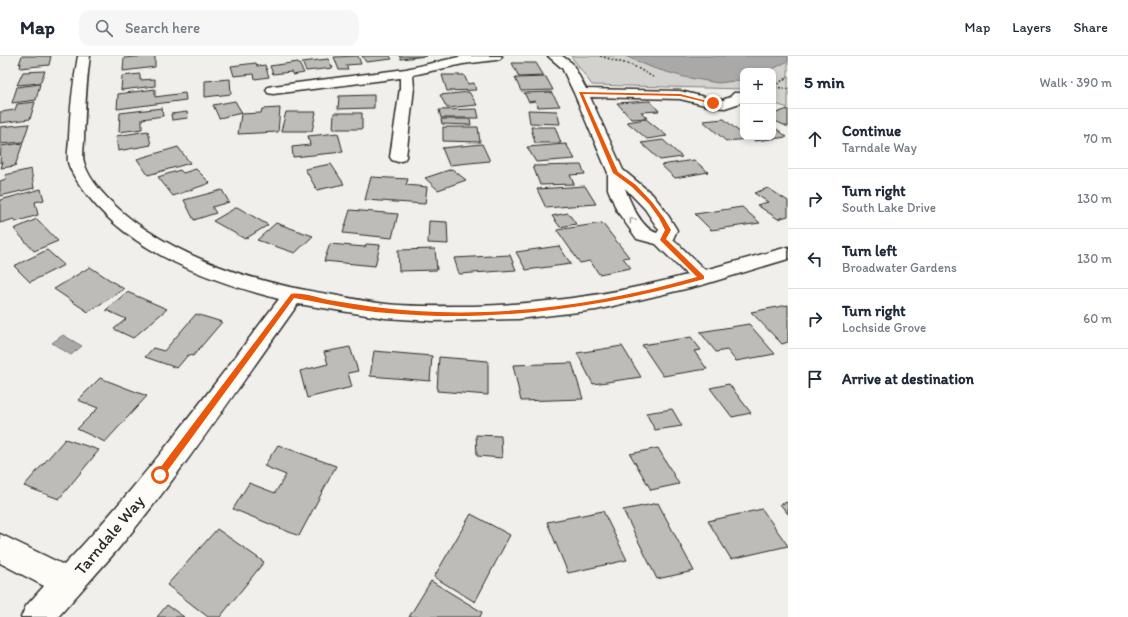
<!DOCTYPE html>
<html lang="en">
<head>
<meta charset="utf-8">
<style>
  :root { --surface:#fff; --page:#f6f6f7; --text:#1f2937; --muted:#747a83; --line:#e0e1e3 }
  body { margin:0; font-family:Itim,sans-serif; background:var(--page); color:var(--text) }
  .controls { position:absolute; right:12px; top:12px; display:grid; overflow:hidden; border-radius:8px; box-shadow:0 2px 6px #0003 }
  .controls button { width:36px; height:36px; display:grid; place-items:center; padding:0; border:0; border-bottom:1px solid var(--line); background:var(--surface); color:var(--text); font:20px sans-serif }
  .stop { position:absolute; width:12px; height:12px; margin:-9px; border:3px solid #ea580c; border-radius:50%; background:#fff }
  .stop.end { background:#ea580c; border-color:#fff; box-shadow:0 1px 4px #0008 }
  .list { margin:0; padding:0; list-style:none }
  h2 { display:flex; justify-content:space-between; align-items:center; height:52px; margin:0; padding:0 16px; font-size:17px }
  h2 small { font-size:13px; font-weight:400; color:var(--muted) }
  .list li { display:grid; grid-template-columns:26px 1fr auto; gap:12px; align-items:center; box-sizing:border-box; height:60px; padding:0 16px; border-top:1px solid var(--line) }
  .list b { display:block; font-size:15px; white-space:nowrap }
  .list p { margin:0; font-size:13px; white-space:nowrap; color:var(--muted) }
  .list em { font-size:13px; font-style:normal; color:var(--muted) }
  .icon { flex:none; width:22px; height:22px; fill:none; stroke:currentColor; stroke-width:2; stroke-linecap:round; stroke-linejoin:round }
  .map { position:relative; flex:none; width:788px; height:561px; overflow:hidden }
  header { display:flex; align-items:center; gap:24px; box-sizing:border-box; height:56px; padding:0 20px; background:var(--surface); border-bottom:1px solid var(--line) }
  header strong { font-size:19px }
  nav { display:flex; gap:22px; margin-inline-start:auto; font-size:14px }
  .search { width:280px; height:36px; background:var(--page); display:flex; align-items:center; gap:10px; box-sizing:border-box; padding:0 14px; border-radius:12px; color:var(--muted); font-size:15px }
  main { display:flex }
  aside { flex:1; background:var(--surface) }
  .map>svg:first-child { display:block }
</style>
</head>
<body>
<header>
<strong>Map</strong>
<div class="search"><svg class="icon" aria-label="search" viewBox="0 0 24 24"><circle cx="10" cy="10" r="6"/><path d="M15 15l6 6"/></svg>Search here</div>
<nav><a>Map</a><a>Layers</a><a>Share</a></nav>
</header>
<main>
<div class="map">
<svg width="788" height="561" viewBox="0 0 788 561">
  <rect width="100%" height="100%" fill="#f0efeb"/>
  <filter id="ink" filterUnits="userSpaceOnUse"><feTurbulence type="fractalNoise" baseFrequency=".025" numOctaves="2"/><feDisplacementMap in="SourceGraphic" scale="8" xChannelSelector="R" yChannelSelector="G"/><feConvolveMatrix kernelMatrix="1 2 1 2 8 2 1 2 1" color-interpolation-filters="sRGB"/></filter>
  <g filter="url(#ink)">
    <path fill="#d3d2cf" stroke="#7f7e7d" d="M 571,0 L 788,0 L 788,52 L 773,47 L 773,15 L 743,15 L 743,33 L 592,29 Z"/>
    <path fill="#aaa9a7" stroke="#777775" d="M 625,0 L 788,0 L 788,5 L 769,15 L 743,15 L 743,24 L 718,27 L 684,21 L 653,12 Z
      M 63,279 L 82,290 L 71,299 L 52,287 Z"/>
    <path fill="#bdbcb8" stroke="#2b2b2b" d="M 22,0 L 51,0 L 49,9 L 20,12 L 21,7 L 19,8 Z
      M 146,0 L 155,0 L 155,11 L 123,15 L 124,2 Z
      M 358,0 L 361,8 L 346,9 L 348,14 L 339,14 L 334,1 Z
      M 362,0 L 390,0 L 392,3 L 366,6 Z
      M 399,0 L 426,0 L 401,3 Z
      M 328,3 L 333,12 L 306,15 L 302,6 Z
      M 298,6 L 304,17 L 293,19 L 291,16 L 273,18 L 270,10 Z
      M 256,7 L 257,10 L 265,9 L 269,21 L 255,23 L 254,18 L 234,20 L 231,10 Z
      M 512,7 L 536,7 L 544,20 L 519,21 Z
      M 45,15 L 40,27 L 17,29 L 23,16 Z
      M 140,18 L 140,24 L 155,23 L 155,30 L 121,34 L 122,20 Z
      M 442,19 L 464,19 L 468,28 L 474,27 L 476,34 L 447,35 Z
      M 546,21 L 553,34 L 521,35 L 515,22 Z
      M 230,23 L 231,38 L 205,41 L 205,25 Z
      M 40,28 L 36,44 L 12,47 L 17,31 Z
      M 155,33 L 155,41 L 185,37 L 186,44 L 117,53 L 118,38 Z
      M 469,36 L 477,49 L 447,52 L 440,39 Z
      M 551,36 L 560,50 L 538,51 L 535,45 L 529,46 L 524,37 Z
      M 374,39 L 374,52 L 338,53 L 339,40 Z
      M 235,45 L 242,57 L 219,62 L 213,49 Z
      M 650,45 L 659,55 L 641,56 L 647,62 L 631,63 L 617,47 Z
      M 35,46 L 30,63 L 0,67 L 0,56 L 15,54 L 17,48 Z
      M 162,52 L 163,60 L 142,63 L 142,73 L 119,76 L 120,57 Z
      M 280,52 L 278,76 L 238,78 L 241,58 L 261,57 L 262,53 Z
      M 477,53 L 479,62 L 441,62 L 439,54 Z
      M 788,53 L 788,71 L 773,64 L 773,58 Z
      M 528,54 L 557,55 L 560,68 L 530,67 Z
      M 187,56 L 188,62 L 172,64 L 171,58 Z
      M 286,56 L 316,56 L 312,75 L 281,75 Z
      M 334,57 L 362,57 L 362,73 L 333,73 Z
      M 441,63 L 470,63 L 471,69 L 442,68 Z
      M 646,63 L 667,80 L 647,83 L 627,66 Z
      M 724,63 L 743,79 L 743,81 L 748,83 L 726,85 L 703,65 Z
      M 29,68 L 23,86 L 0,88 L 0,71 Z
      M 773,70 L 787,81 L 755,85 L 750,81 L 773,81 Z
      M 443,71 L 478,71 L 480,86 L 443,85 Z
      M 531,71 L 555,71 L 561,87 L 535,87 Z
      M 148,75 L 151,89 L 118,95 L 116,80 Z
      M 338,77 L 343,96 L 293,101 L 292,91 L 310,89 L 308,80 Z
      M 663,84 L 682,101 L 660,104 L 641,87 Z
      M 23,87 L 15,110 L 1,112 L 3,106 L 0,107 L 1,90 Z
      M 482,88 L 490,105 L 449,109 L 442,92 Z
      M 566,88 L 575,103 L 536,106 L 527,91 Z
      M 178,91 L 190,107 L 148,119 L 137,103 Z
      M 694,104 L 708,116 L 675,122 L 661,109 Z
      M 331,108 L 344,128 L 317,134 L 305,113 Z
      M 581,109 L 585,118 L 570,119 L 574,128 L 540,129 L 533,110 Z
      M 31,113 L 34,132 L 0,140 L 0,125 L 6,123 L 5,119 Z
      M 196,113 L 210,127 L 173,140 L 158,121 L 180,114 L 183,117 Z
      M 452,113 L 466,124 L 438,134 L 425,122 Z
      M 371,121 L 408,123 L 406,129 L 427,131 L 425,148 L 365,144 Z
      M 585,130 L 596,148 L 546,152 L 537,133 Z
      M 768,132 L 788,145 L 788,160 L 778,163 L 757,149 L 768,146 L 754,137 Z
      M 41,133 L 44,144 L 35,146 L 38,159 L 15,166 L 14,163 L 0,167 L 0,144 Z
      M 222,134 L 229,146 L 212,151 L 216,157 L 194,164 L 184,144 Z
      M 237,151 L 268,169 L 245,183 L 213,165 Z
      M 742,151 L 760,167 L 711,174 L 695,158 Z
      M 350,154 L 398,158 L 392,182 L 343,177 Z
      M 568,157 L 576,168 L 560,171 L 552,160 Z
      M 37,163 L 58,185 L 34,195 L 14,173 Z
      M 429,165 L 447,166 L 448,188 L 428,187 Z
      M 276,167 L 313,180 L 295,197 L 257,184 Z
      M 602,167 L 629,201 L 623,202 L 631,212 L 599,218 L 590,205 L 580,207 L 557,174 Z
      M 330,188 L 365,191 L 366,188 L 380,189 L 375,210 L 324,205 Z
      M 559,190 L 571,208 L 526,214 L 516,196 Z
      M 435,193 L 437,214 L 399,215 L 398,194 Z
      M 47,194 L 64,209 L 30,226 L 14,210 Z
      M 510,199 L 516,214 L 459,218 L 454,202 Z
      M 90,211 L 124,233 L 88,256 L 54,233 Z
      M 127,236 L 167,253 L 133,282 L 114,273 L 126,263 L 106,254 Z
      M 788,249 L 788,286 L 782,288 L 751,256 Z
      M 196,258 L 222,266 L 193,300 L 188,299 L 177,312 L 145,301 L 153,292 L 164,295 Z
      M 749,268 L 775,298 L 736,305 L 727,294 L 716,296 L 700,276 Z
      M 691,281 L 701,294 L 694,295 L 707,313 L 663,320 L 642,289 Z
      M 622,290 L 641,321 L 593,328 L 577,297 Z
      M 350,291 L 358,315 L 348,317 L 352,331 L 307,342 L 300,315 L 328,308 L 324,296 Z
      M 374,295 L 432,300 L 430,325 L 370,320 Z
      M 439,301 L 488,305 L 488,339 L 437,335 Z
      M 572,307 L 583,343 L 521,345 L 513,309 Z
      M 100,322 L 147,340 L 105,386 L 77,373 L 98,352 L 78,344 Z
      M 729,328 L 751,357 L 732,361 L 710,332 Z
      M 672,353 L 682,370 L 655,374 L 646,357 Z
      M 476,379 L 501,380 L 502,402 L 477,400 Z
      M 65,383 L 99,394 L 59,443 L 24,430 Z
      M 278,389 L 336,410 L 299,480 L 233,453 L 249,427 L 275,437 L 286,419 L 264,410 Z
      M 658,392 L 679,428 L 651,434 L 630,398 Z
      M 788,446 L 788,458 L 780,448 Z
      M 658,447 L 694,515 L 657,523 L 623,454 Z
      M 762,453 L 788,490 L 731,503 L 708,465 Z
      M 603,455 L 627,504 L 568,517 L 547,466 Z
      M 471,458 L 510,479 L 475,546 L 434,521 Z
      M 217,473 L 264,506 L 220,561 L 208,561 L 167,529 Z
      M 431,525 L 482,556 L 480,561 L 409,561 Z
      M 167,549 L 184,561 L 157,561 Z"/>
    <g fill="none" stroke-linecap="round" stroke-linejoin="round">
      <g stroke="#2b2b2b" stroke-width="3">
        <path id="street" d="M 78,0 L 90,0 C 86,28 85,55 84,83 C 84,90 82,100 84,106 C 90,131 127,162 148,175 C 203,211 268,229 333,239 C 350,242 368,246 386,248 C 415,251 444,250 473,250 C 546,248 617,238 687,219 L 656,188 L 637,183 L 617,155 L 608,133 L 608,117 L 574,37 L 562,12 L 548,0 L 562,0 L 572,7 L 586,33 L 680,35 L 713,43 L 723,44 L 730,41 L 734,37 L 743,37 L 743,44 L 740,47 L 725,52 L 713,51 L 680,43 L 590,41 L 623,114 L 652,138 L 664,153 L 677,174 L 673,183 L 705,214 L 788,191 L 788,203 L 702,229 L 596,254 L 518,263 L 433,265 L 385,262 L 298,248 C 239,330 183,415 118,493 C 98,516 78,538 58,561 L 21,561 L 26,550 L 44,530 L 0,507 L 0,478 L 64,509 C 143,426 210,334 279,243 C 210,225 134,198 88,140 C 81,131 70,116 68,106 C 67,98 69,89 69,81 C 70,53 73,28 78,0 ZM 625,132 L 645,153 L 659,174 L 657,177 C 642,173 630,147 625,132 Z
          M 463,0 L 502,0 L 500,3 L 496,4 L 463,8 L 413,19 L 414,32 L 406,101 L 404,104 L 398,106 L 392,104 L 390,101 L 400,32 L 400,22 L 273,38 L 268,37 L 266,34 L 268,31 L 273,30 L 406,13 Z"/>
      </g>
      <path stroke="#2b2b2b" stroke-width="1.5" stroke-dasharray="2 2" stroke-linecap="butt" d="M 600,0 L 634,10 L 653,21
        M 774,30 L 788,21
        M 775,31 L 788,33"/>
      <use href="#street" fill="#fdfcf7" fill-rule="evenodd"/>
    </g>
    <defs><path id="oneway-chevron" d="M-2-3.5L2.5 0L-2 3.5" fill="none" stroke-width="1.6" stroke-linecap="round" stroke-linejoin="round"/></defs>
    <use stroke="#9e9e9b" href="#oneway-chevron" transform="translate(632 164) rotate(-125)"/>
  </g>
  <path fill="#ea580c" d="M 579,36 L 680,38 L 715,47 L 713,48 L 680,40 L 583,38 L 618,116 L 636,129 L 652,146 L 664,162 L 671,174 L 666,183 L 704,220 L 704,223 C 601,252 494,267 387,257 C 356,255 325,247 294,242 L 163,421 L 157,421 L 157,416 L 291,238 C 302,236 318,242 329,244 C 358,249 387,253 416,255 C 511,261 607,247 697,221 L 660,184 L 665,174 L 659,162 L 649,148 L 632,131 L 613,117 Z"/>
  <g text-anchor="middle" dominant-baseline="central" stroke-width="3" stroke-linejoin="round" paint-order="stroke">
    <g font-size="17" fill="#2b2b2b" stroke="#fdfcf7">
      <text transform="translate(109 479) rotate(-50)">Tarndale Way</text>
    </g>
  </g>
</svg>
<div class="controls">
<button>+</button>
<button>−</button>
</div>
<div class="stop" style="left:160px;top:419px"></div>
<div class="stop end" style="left:713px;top:47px"></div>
</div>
<aside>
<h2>5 min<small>Walk · 390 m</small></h2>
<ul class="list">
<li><svg class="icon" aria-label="ahead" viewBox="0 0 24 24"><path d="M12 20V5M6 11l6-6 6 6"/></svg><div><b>Continue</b><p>Tarndale Way</p></div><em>70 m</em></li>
<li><svg class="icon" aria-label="right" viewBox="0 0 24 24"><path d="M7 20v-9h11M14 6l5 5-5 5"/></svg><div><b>Turn right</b><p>South Lake Drive</p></div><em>130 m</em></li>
<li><svg class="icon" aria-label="left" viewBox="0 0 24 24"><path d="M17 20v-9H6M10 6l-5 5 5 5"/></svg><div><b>Turn left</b><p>Broadwater Gardens</p></div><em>130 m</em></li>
<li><svg class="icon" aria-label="right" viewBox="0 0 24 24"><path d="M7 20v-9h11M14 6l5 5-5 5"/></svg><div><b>Turn right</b><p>Lochside Grove</p></div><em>60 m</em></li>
<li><svg class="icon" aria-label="arrive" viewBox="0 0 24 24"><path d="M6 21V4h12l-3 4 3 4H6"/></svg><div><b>Arrive at destination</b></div></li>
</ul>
</aside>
</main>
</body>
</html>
